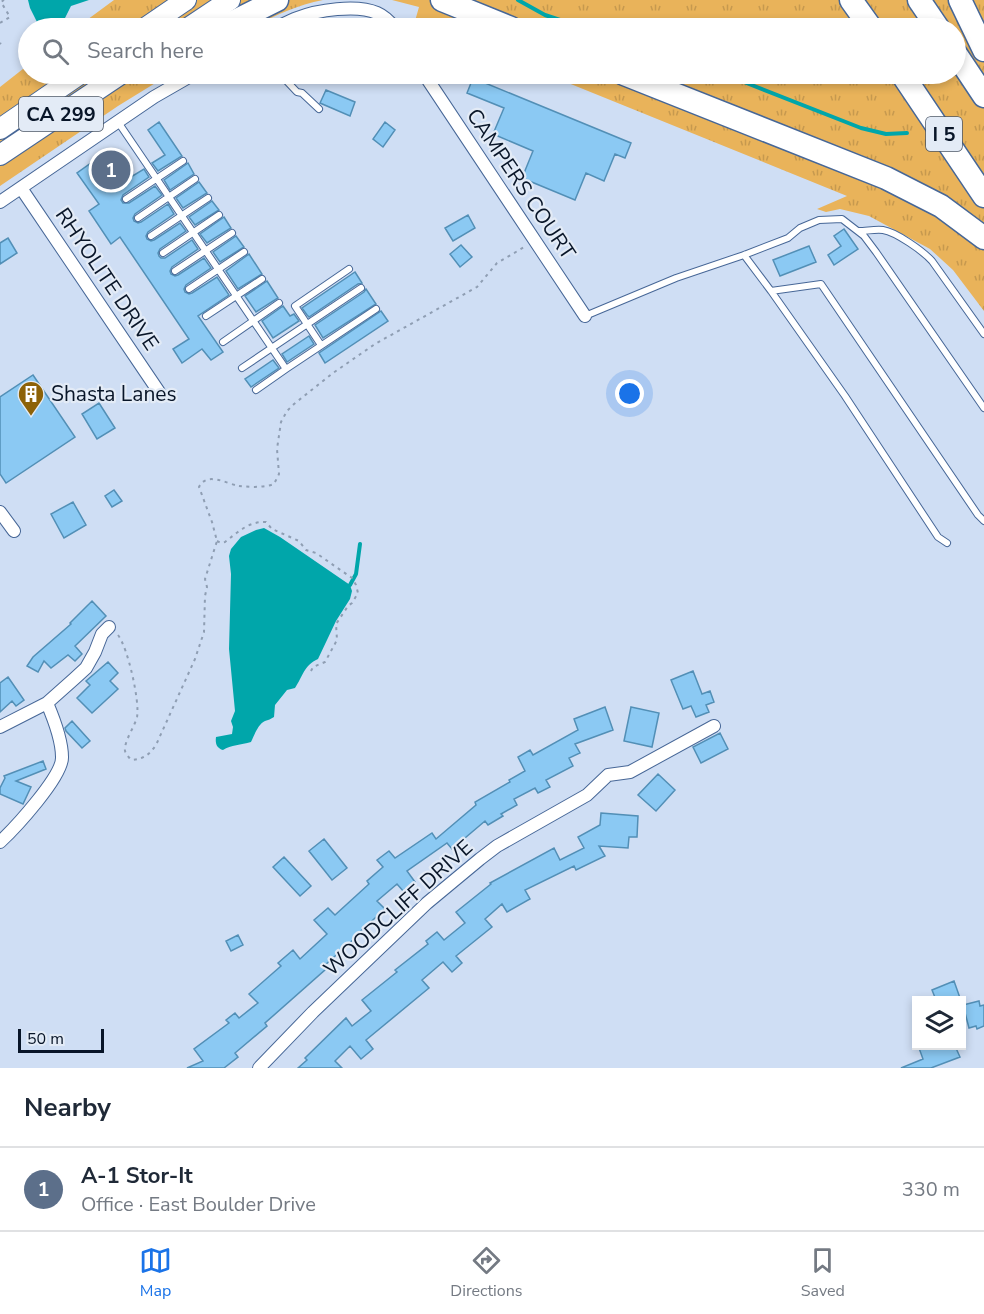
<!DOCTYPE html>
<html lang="en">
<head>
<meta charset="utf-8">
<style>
  :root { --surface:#fff; --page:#f2f2f3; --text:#1f2937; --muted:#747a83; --line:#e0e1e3; --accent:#1a73e8 }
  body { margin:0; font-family:"Nunito Sans",sans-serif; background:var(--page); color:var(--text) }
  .controls { position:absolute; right:18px; bottom:18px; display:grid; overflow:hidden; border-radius:0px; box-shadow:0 3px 9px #0003 }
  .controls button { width:54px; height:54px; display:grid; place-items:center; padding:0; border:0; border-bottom:2px solid var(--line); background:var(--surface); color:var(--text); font:30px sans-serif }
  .scale { position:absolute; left:18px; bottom:15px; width:86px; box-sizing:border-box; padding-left:6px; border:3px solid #081528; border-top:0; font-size:16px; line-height:21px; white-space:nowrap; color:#081528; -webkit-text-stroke:4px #e3ebf6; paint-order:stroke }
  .you { position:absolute; left:630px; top:394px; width:21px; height:21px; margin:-15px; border:4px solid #fff; border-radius:50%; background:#1a73e8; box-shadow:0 0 0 9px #1a73e833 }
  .badge { display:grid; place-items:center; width:39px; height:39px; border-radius:50%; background:var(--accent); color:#fff; font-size:20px; font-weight:700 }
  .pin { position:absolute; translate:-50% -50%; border:3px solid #fff; box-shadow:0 2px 6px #0006 }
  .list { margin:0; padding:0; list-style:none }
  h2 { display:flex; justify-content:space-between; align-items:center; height:78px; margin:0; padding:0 24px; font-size:26px }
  h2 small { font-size:20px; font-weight:400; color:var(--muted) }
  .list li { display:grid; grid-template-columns:39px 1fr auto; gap:18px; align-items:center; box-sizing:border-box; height:84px; padding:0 24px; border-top:2px solid var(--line) }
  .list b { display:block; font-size:22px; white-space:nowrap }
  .list p { margin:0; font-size:20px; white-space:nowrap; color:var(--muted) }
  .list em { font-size:20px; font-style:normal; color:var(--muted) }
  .icon { flex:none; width:33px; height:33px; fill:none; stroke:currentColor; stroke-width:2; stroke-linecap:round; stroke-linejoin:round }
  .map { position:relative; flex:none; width:984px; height:1068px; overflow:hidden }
  .search { position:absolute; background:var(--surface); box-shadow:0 3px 9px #0003; left:18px; right:18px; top:18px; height:66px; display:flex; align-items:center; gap:15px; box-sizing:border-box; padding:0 21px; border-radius:33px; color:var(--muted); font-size:22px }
  .sheet { height:162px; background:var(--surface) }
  nav { display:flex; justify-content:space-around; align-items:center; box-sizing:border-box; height:84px; border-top:2px solid var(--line); background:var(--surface); font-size:16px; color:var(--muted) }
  nav a { display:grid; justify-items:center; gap:3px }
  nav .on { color:var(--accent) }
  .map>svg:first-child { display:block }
</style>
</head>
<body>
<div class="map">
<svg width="984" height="1068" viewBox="0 0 984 1068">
  <defs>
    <pattern id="grass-tufts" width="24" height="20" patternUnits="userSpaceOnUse" patternTransform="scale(1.5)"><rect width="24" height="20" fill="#e9b35a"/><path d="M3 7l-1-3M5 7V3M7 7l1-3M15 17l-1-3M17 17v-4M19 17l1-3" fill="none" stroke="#c6994e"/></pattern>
  </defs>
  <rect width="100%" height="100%" fill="#cfdef4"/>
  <path fill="url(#grass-tufts)" d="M 114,0 L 323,0 C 297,5 274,16 251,28 L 76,28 Z
    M 392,0 L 984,0 L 984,311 L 953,270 L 930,249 L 869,216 L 840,209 L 826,212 L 817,209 L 847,196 L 546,74 L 956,74 L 956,28 L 433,28 L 415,21 L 419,7 Z
    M 28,65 L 28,74 L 170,74 L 118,106 L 0,186 L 0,87 Z"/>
  <path fill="#00a6aa" d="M 28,0 L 89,0 L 71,6 L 64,20 L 55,28 L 40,28 L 30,8 Z
    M 264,528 L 280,537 L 350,585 L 352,591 L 350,599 L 336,621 L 318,659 C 304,665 303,676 295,688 L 287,690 L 275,705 L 274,717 C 271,719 268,720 265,721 C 258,724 254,736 251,742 C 241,745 231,745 223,750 C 217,748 215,744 216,737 L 232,734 L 233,727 L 231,721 L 235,711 L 229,649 L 231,574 L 229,556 L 231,549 L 241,537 L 256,530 Z"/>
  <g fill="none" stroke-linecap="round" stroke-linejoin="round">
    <path stroke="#00a6aa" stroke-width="4" d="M 518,0 L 545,15 L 584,28
      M 720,74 L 744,82 L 861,128 L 886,134 L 907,133
      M 350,585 L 356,574 L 360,544"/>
  </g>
  <path fill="#8bc9f3" stroke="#528fb6" stroke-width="1.5" d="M 473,78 L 631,143 L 625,158 L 615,154 L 604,181 L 586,173 L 575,200 L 522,178 L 533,151 L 493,134 L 504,108 L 467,93 Z
    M 326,90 L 355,102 L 350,116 L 320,103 Z
    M 159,122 L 182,156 L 158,171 L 152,163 L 165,155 L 148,130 Z
    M 385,122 L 395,130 L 383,147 L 373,139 Z
    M 110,156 L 126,180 L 144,169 L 149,177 L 123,195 L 121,200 L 123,203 L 129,203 L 155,186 L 162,195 L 135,214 L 133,218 L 134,221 L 138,223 L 141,222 L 168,204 L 174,214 L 148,232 L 146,236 L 147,239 L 151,241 L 154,240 L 180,223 L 186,231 L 160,249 L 158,253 L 159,256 L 161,258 L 165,258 L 192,240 L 198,249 L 172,267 L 170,271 L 171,274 L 175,276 L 178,275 L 204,258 L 211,268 L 186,285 L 184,289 L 185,292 L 189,294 L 192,293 L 217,277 L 229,295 L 198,316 L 223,352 L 211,360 L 202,349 L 182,363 L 173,349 L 189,339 L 120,237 L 111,244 L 89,211 L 99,204 L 77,173 L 91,163 L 94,166 Z
    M 188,163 L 194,174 L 170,190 L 164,180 Z
    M 199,182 L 207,193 L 183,208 L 176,198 Z
    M 212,201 L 219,210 L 195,225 L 189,217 Z
    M 468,215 L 475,228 L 453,241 L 445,228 Z
    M 224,217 L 231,228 L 207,243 L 200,234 Z
    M 844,229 L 858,249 L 834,265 L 828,255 L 841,246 L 834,236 Z
    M 236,236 L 244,247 L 220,262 L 213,252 Z
    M 8,238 L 17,253 L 0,264 L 0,243 Z
    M 461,245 L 472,257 L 460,267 L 450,254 Z
    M 809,246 L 816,262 L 780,276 L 773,260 Z
    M 249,254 L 262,274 L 238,289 L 226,271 Z
    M 355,272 L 362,283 L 358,284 L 309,317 L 307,315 L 302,308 Z
    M 267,281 L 278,298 L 256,312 L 245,296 Z
    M 366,289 L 376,304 L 323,338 L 315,325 L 364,292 Z
    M 283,306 L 290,316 L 294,314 L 299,321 L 273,338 L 262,321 Z
    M 381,311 L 388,321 L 325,363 L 319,353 Z
    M 309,336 L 314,344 L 287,362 L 282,354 Z
    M 273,360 L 279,368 L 251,387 L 245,379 Z
    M 33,375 L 75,437 L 6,483 L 0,474 L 0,397 Z
    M 99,403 L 115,428 L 97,439 L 82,414 Z
    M 114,490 L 122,501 L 112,507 L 105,496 Z
    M 73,502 L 86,525 L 64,538 L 51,514 Z
    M 92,601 L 106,616 L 75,646 L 82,654 L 75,661 L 68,655 L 51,668 L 44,661 L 38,672 L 27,666 L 33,657 L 71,624 L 70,623 Z
    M 108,662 L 118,673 L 110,681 L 118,689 L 92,713 L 77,698 L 90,685 L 86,681 Z
    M 693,671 L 702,694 L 710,691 L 714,702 L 706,705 L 709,712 L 696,717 L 691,706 L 683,709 L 671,680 Z
    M 8,677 L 24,700 L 16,706 L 12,701 L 0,712 L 0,683 Z
    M 605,707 L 613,730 L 575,744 L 580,753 L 569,758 L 573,766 L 546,780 L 550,787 L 538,793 L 535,788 L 514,799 L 517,805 L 501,814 L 503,816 L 488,825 L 485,821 L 452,849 L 447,843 L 407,871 L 415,882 L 404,892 L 397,884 L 377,901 L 385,909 L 354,937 L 355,938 L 323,967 L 326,969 L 265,1023 L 267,1026 L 235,1053 L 238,1057 L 224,1068 L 187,1068 L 203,1061 L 194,1049 L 229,1023 L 226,1020 L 235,1013 L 239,1018 L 258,1003 L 249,994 L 281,966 L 278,963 L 293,950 L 300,959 L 327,934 L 314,920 L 328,908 L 335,915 L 369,884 L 367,881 L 383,867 L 377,860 L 389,851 L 395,858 L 432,833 L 436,839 L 476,805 L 475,802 L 510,782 L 509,780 L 525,771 L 518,757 L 530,750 L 533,755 L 578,730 L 574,719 Z
    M 631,707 L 659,713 L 652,747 L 624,741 Z
    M 72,721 L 90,741 L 82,748 L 66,731 L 65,728 Z
    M 720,733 L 728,749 L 701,763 L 693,747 Z
    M 43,761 L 46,769 L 16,781 L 31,787 L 23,804 L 0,794 L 0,788 L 5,778 L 4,776 Z
    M 658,774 L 675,790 L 656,811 L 638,795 Z
    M 601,813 L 638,816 L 637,837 L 629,837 L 628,848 L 599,846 L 605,856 L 576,870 L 574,866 L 525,890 L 530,899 L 507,912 L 502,904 L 485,919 L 492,927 L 456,956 L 462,963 L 452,972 L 443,962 L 422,980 L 429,988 L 366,1040 L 373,1049 L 361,1059 L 350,1046 L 335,1061 L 342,1068 L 298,1068 L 307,1060 L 305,1058 L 346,1018 L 352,1026 L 371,1011 L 362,1000 L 397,972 L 395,970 L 428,944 L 426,941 L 437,932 L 444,940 L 465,923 L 456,912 L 491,884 L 490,883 L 554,848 L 560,860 L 584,848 L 578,837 L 600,825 Z
    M 324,839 L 347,868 L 332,880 L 309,851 Z
    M 284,857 L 311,886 L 300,896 L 273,867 Z
    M 238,935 L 243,945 L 231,951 L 226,941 Z
    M 954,981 L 960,998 L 953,1000 L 936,1000 L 932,990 Z
    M 979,1001 L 980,1006 L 984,1005 L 984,1026 L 977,1029 L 976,1026 L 969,1028 L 963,1005 Z
    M 925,1046 L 955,1046 L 960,1057 L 931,1068 L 901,1068 L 923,1059 L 919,1048 Z"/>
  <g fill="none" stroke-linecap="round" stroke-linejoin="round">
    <g stroke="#476797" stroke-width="8">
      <path id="lane" d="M 280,74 L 297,92 L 302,93 L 319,109
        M 118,122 L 286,369 L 376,309
        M 126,199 L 183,161
        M 138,218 L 195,179
        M 859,231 C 866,231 876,229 883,230 C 896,232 923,251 932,261 L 984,334
        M 151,236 L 208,198
        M 163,253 L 219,215
        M 744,255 L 771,291 L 845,396 L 938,537 L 947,543
        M 175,271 L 232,233
        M 189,289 L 244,252
        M 771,291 L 821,284 L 978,515 L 984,521
        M 206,316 L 262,279
        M 585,316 L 676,278 L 744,255 L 788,238 L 800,228 L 819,220 L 842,219 L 864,236 L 876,252 L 984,408
        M 223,342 L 279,303
        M 321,345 L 295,306 L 349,269
        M 242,368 L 361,288
        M 256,390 L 286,369"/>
    </g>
    <g stroke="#476797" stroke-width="14">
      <path id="street" d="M 275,28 C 282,25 289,21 297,18 C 317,10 357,4 377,13 C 384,16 390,22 395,28
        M 424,74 L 585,316
        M 21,188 L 159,392
        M 0,202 L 154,97 L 194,74
        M 0,512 L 14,531
        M 0,727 L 47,703 L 74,679 L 86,668 L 95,652 L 102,634 L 109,627
        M 0,842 C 15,828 63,776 62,757 C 62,741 53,717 47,703
        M 259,1068 L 313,1012 L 427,903 L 480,859 L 497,846 L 587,795 L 608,775 L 630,772 L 714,726"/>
    </g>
    <g stroke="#476797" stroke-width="22">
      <path id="primary" d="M 145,28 L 186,0
        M 188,28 L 230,0
        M 0,129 L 80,74
        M 0,155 L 121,74"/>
    </g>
    <g stroke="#476797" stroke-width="25">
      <path id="highway" d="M 442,0 L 511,28
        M 851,0 L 871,28
        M 919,0 L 938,28
        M 960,0 L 984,50
        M 221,28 L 277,0
        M 956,54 L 984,96
        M 624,74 L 886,178 L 941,206 L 984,238
        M 902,74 L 984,196"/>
    </g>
    <path stroke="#8f9eb3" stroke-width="2" stroke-dasharray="3 4.5" stroke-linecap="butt" d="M 0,23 L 10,17 L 1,2 L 4,0
      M 0,43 L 1,44
      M 217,541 L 221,543 L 225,542 C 238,532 249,521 266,522 L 272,529 L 299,541 L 306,550 L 316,553 L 352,578 L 356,585 L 358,593 L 352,603 L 348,606 L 336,624 L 337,640 L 325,662 L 313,667 L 311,671
      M 118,635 C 128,648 140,702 137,717 C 134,728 126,738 125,748 C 124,753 128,756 131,760 C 144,759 149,755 156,745 L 195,659 L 204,632 L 205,596 L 207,587 L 205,579 L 217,541 L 212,522 L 199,487 C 207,471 227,484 239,486 C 250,487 263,488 274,484 L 279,474 L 277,449 L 281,422 L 287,411 L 294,404 L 333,373 L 375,344 L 477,287 L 497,263 L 526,246"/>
    <use href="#lane" stroke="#fff" stroke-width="6"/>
    <use href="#street" stroke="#fff" stroke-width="12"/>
    <use href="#primary" stroke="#fff" stroke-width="20"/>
    <use href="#highway" stroke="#fff" stroke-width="22"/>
  </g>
  <defs>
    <g id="building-pin" transform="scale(1.35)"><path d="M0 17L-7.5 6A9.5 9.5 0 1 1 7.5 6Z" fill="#8d6207" stroke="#e3ebf6"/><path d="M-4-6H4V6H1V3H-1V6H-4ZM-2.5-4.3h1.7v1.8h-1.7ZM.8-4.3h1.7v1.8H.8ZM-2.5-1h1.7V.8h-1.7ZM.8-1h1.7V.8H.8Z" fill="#fff"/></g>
  </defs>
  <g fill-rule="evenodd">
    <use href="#building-pin" x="31" y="394"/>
  </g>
  <g text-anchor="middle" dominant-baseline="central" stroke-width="4.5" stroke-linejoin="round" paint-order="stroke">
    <g fill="#e3ebf6" stroke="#4a5566" stroke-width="1.5">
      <rect x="19" y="97" width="84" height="34" rx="4.5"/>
      <rect x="926" y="117" width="36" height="34" rx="4.5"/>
    </g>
    <g font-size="20" font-weight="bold" fill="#081528">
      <text x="61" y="114">CA 299</text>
      <text x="944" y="134">I 5</text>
    </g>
    <g font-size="21" fill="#081528" stroke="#e3ebf6">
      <text transform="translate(521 184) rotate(56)">CAMPERS COURT</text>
      <text transform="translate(107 279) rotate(56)">RHYOLITE DRIVE</text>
      <text transform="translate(398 908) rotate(-42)">WOODCLIFF DRIVE</text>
    </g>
    <g font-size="21" fill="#081528" stroke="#e3ebf6" text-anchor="start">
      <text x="51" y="394">Shasta Lanes</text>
    </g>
  </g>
</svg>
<div class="controls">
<button><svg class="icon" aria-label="layers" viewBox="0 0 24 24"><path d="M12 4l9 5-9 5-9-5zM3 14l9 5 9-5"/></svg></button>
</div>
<div class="scale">50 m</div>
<div class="you"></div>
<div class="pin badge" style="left:111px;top:170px;background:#5c6f8a">1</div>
<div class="search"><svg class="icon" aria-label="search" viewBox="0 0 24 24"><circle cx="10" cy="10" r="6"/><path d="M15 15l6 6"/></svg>Search here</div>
</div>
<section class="sheet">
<h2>Nearby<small></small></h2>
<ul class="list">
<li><span class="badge" style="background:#5c6f8a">1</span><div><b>A-1 Stor-It</b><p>Office · East Boulder Drive</p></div><em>330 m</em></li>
</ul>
</section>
<nav>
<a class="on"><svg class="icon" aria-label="map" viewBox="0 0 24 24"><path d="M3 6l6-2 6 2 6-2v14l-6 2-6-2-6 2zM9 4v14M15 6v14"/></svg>Map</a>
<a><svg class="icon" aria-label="directions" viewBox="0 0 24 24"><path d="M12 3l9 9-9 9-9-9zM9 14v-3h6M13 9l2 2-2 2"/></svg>Directions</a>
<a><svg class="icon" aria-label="saved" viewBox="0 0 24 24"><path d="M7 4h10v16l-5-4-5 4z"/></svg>Saved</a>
</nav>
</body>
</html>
